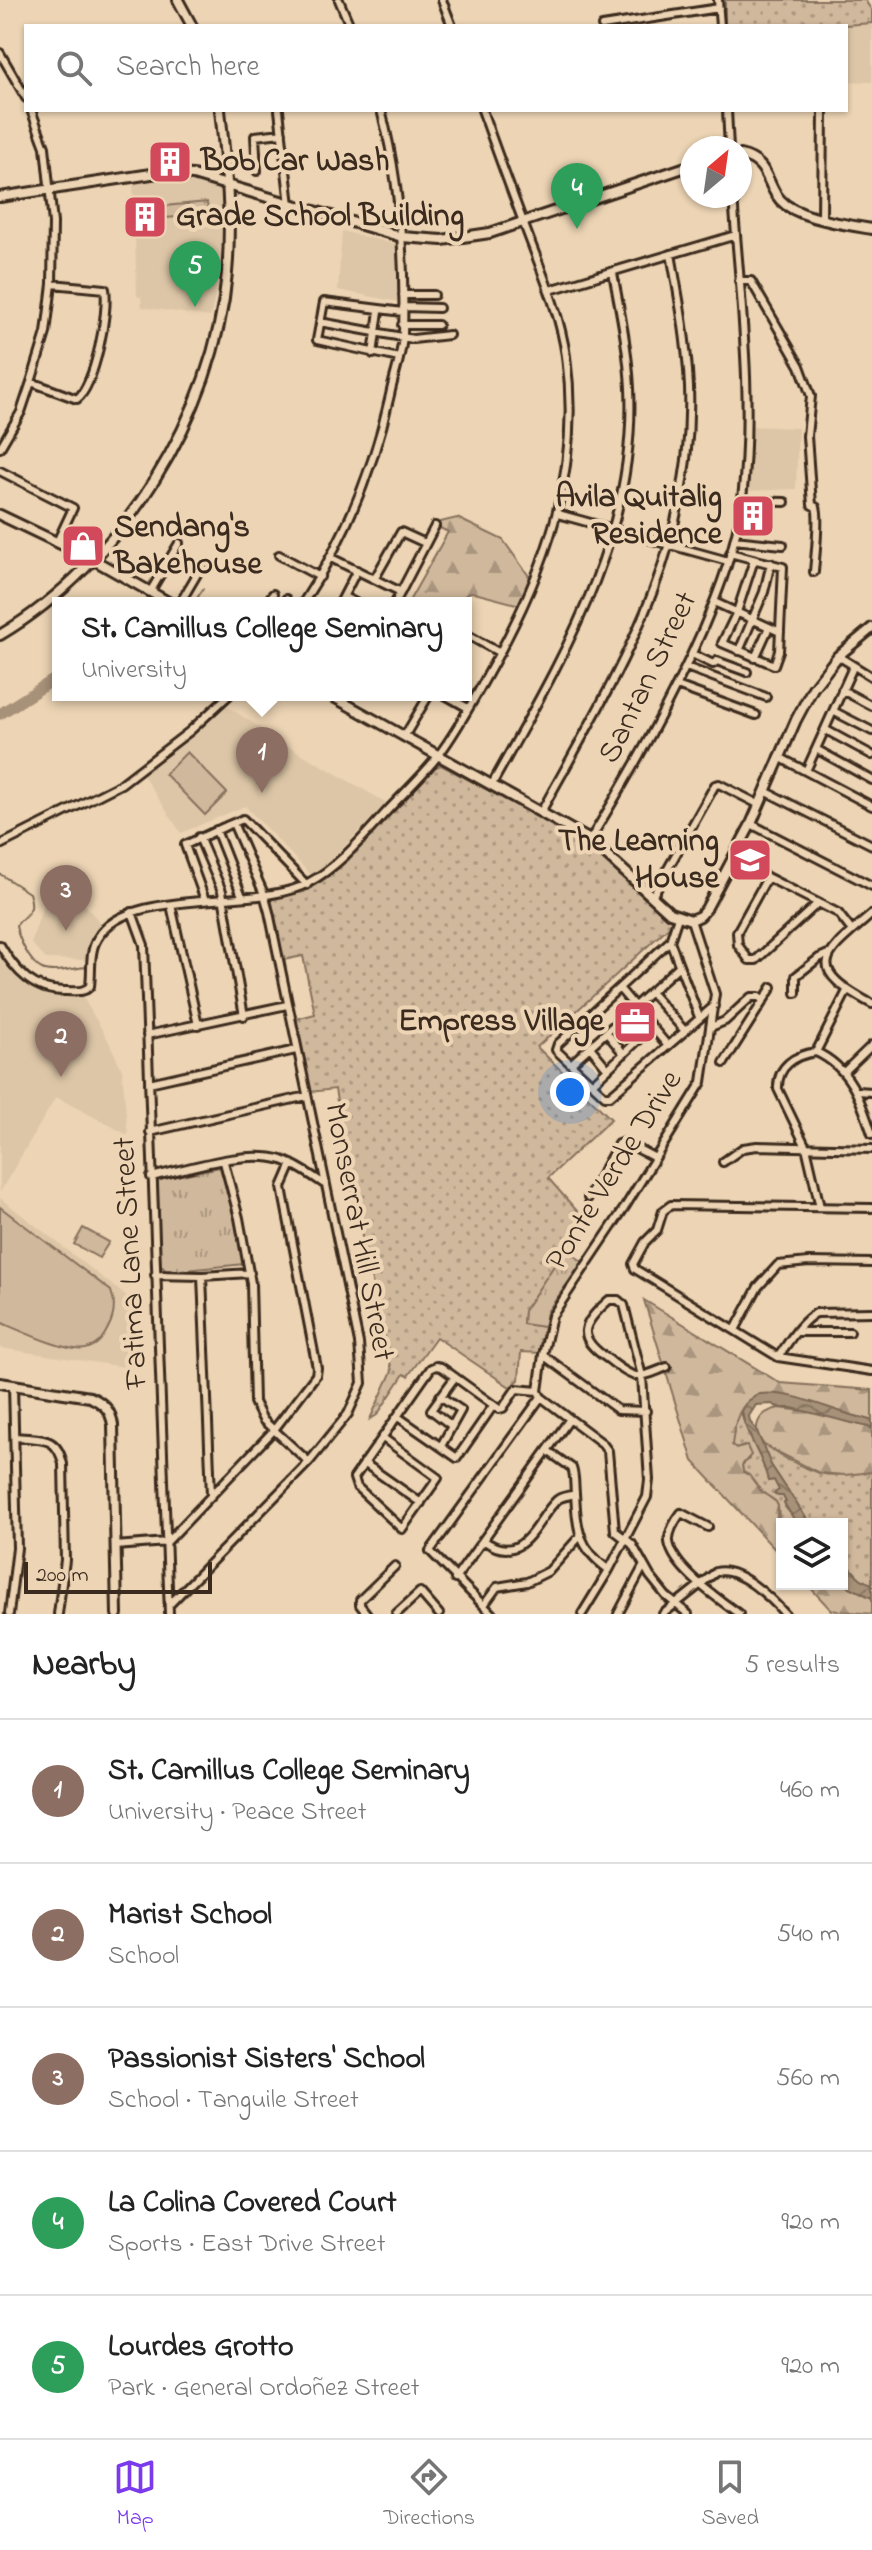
<!DOCTYPE html>
<html lang="en">
<head>
<meta charset="utf-8">
<style>
  :root { --surface:#fff; --page:#f6f6f6; --text:#222; --muted:#767676; --line:#e0e0e0; --accent:#7c3aed }
  body { margin:0; font-family:"Indie Flower",sans-serif; background:var(--page); color:var(--text) }
  .controls { position:absolute; right:24px; bottom:24px; display:grid; overflow:hidden; border-radius:0px; box-shadow:0 2px 6px #0004 }
  .controls button { width:72px; height:72px; display:grid; place-items:center; padding:0; border:0; border-bottom:2px solid var(--line); background:var(--surface); color:var(--text); font:40px sans-serif }
  .compass { position:absolute; left:680px; top:136px; width:72px; height:72px; border-radius:50%; background:var(--surface); box-shadow:0 2px 6px #0004; rotate:29deg }
  .scale { position:absolute; left:24px; bottom:20px; width:188px; box-sizing:border-box; padding-left:8px; border:4px solid #3b2a1e; border-top:0; font-size:22px; line-height:28px; white-space:nowrap; color:#3b2a1e; -webkit-text-stroke:6px #ecd4b4; paint-order:stroke }
  .you { position:absolute; left:570px; top:1092px; width:28px; height:28px; margin:-20px; border:6px solid #fff; border-radius:50%; background:#1a73e8; box-shadow:0 0 0 12px #1a73e833 }
  .badge { display:grid; place-items:center; width:52px; height:52px; border-radius:50%; background:var(--accent); color:#fff; font-size:26px; font-weight:700 }
  .pin { position:absolute; translate:-50% -66px; filter:drop-shadow(0 2px 4px #0008) }
  .pin::after { content:''; position:absolute; top:42px; width:28px; height:24px; background:inherit; clip-path:polygon(0 0,100% 0,50% 100%) }
  .popup { position:absolute; left:52px; top:597px; width:420px; height:104px; box-sizing:border-box; display:grid; place-content:center; border-radius:0px; background:var(--surface); filter:drop-shadow(0 2px 6px #0005); font-size:26px; white-space:nowrap; color:var(--muted) }
  .popup b { font-size:30px; color:var(--text) }
  .popup::after { content:''; position:absolute; left:50%; top:100%; margin-left:-16px; border:16px solid transparent; border-top-color:var(--surface) }
  .list { margin:0; padding:0; list-style:none }
  h2 { display:flex; justify-content:space-between; align-items:center; height:104px; margin:0; padding:0 32px; font-size:34px }
  h2 small { font-size:26px; font-weight:400; color:var(--muted) }
  .list li { display:grid; grid-template-columns:52px 1fr auto; gap:24px; align-items:center; box-sizing:border-box; height:144px; padding:0 32px; border-top:2px solid var(--line) }
  .list b { display:block; font-size:30px; white-space:nowrap }
  .list p { margin:0; font-size:26px; white-space:nowrap; color:var(--muted) }
  .list em { font-size:26px; font-style:normal; color:var(--muted) }
  .icon { flex:none; width:44px; height:44px; fill:none; stroke:currentColor; stroke-width:2; stroke-linecap:round; stroke-linejoin:round }
  .map { position:relative; flex:none; width:872px; height:1614px; overflow:hidden }
  .search { position:absolute; background:var(--surface); box-shadow:0 2px 6px #0004; left:24px; right:24px; top:24px; height:88px; display:flex; align-items:center; gap:20px; box-sizing:border-box; padding:0 28px; border-radius:0px; color:var(--muted); font-size:30px }
  .sheet { height:824px; background:var(--surface) }
  nav { display:flex; justify-content:space-around; align-items:center; box-sizing:border-box; height:112px; border-top:2px solid var(--line); background:var(--surface); font-size:22px; color:var(--muted) }
  nav a { display:grid; justify-items:center; gap:4px }
  nav .on { color:var(--accent) }
  .map>svg:first-child { display:block }
</style>
</head>
<body>
<div class="map">
<svg width="872" height="1614" viewBox="0 0 872 1614">
  <defs>
    <pattern id="grass-dots" width="8" height="8" patternUnits="userSpaceOnUse" patternTransform="scale(2)"><rect width="8" height="8" fill="#d0b89c"/><path d="M2 2h.1M6 6h.1" fill="none" stroke="#aa967f" stroke-width="1.8" stroke-linecap="round"/></pattern>
    <pattern id="forest-firs" width="22" height="20" patternUnits="userSpaceOnUse" patternTransform="scale(2)"><rect width="22" height="20" fill="#d0b89c"/><path d="M5 1l3.5 6h-7zM16 11l3.5 6h-7z" fill="#aa967f"/></pattern>
    <pattern id="park-tufts" width="24" height="20" patternUnits="userSpaceOnUse" patternTransform="scale(2)"><rect width="24" height="20" fill="#d0b89c"/><path d="M3 7l-1-3M5 7V3M7 7l1-3M15 17l-1-3M17 17v-4M19 17l1-3" fill="none" stroke="#aa967f"/></pattern>
    <pattern id="water-waves" width="16" height="10" patternUnits="userSpaceOnUse" patternTransform="scale(2)"><rect width="16" height="10" fill="#a79179"/><path d="M0 5q4-4 8 0t8 0" fill="none" stroke="#897763"/></pattern>
  </defs>
  <rect width="100%" height="100%" fill="#ecd4b4"/>
  <filter id="ink" filterUnits="userSpaceOnUse"><feTurbulence type="fractalNoise" baseFrequency=".0125" numOctaves="2"/><feDisplacementMap in="SourceGraphic" scale="16" xChannelSelector="R" yChannelSelector="G"/><feConvolveMatrix kernelMatrix="1 2 1 2 8 2 1 2 1" color-interpolation-filters="sRGB"/></filter>
  <g filter="url(#ink)">
    <path fill="#ddc6a7" d="M 872,23 L 872,82 L 846,81 L 846,26 L 831,26 Z
      M 196,179 L 215,185 L 222,191 L 221,246 L 216,293 L 210,317 L 142,307 L 141,297 L 137,296 L 133,182 Z
      M 342,231 L 398,245 L 399,302 L 338,290 Z
      M 750,426 L 798,428 L 796,489 L 747,491 Z
      M 222,703 L 288,746 L 387,803 L 331,860 L 312,876 L 245,806 L 181,833 L 143,775 L 196,733 Z
      M 48,890 L 83,902 L 101,924 L 92,939 L 87,960 L 46,959 L 31,943 Z
      M 0,950 L 12,971 L 46,995 L 81,994 L 108,1040 L 122,1070 L 128,1135 L 56,1097 L 0,1192 Z
      M 0,1198 L 130,1299 L 131,1368 L 0,1348 Z"/>
    <path fill="url(#grass-dots)" stroke="#86715d" stroke-width="2" d="M 725,0 L 865,0 L 872,11 L 872,23 L 831,26 L 725,26 Z
      M 207,202 L 208,215 L 165,218 L 164,206 Z
      M 441,765 L 591,845 L 654,905 L 674,919 L 672,924 L 537,1047 L 611,1119 L 548,1178 L 585,1220 L 524,1311 L 523,1324 L 544,1327 L 541,1353 L 521,1352 L 519,1380 L 510,1387 L 436,1337 L 408,1376 L 404,1374 L 377,1415 L 370,1419 L 392,1371 L 351,1187 L 335,1089 L 310,1092 L 296,1019 L 315,1014 L 303,956 L 283,960 L 271,897 L 304,892 L 330,875 L 400,805 L 431,769 Z
      M 741,1411 C 745,1436 764,1456 768,1481 L 774,1480 L 779,1489 L 777,1494 L 783,1496 L 786,1502 L 785,1507 L 795,1519 L 795,1524 L 782,1524 L 782,1537 C 774,1524 782,1515 777,1504 C 775,1498 766,1497 762,1492 C 755,1484 751,1478 743,1472 L 742,1465 L 749,1459 L 744,1446 L 736,1449 L 732,1445 L 732,1434 Z
      M 758,1438 C 770,1452 803,1468 820,1473 C 837,1478 855,1471 872,1472 L 872,1584 C 855,1579 856,1570 842,1560 L 842,1524 L 810,1524 L 771,1465 Z"/>
    <path fill="url(#forest-firs)" stroke="#86715d" stroke-width="2" d="M 457,518 L 503,540 L 531,579 L 520,605 L 471,592 L 452,603 L 408,603 L 448,532 L 432,524 Z
      M 644,1300 L 780,1383 L 872,1390 L 872,1421 C 864,1417 857,1417 848,1414 C 823,1407 795,1394 768,1394 C 763,1394 755,1397 750,1400 C 736,1409 734,1430 732,1445 L 736,1449 L 747,1446 L 751,1455 L 742,1465 L 743,1472 L 749,1475 L 761,1491 L 776,1502 L 778,1506 L 776,1523 L 782,1537 L 782,1557 L 693,1461 Z
      M 779,1408 L 812,1412 L 872,1428 L 872,1472 L 845,1475 L 819,1473 L 764,1445 C 750,1428 758,1412 779,1408 Z
      M 842,1583 L 872,1598 L 872,1614 L 831,1610 L 807,1584 Z"/>
    <path fill="url(#park-tufts)" stroke="#86715d" stroke-width="2" d="M 220,1167 L 239,1235 L 244,1264 L 167,1272 L 159,1263 L 158,1180 Z
      M 565,1249 L 583,1262 L 547,1312 L 544,1327 L 523,1324 L 524,1311 Z"/>
    <path fill="#d0b89c" stroke="#86715d" stroke-width="2" d="M 187,752 L 227,793 L 205,815 L 165,774 Z
      M 0,1207 L 111,1291 C 116,1304 115,1315 108,1328 C 103,1338 98,1346 86,1349 C 67,1353 19,1330 0,1322 Z
      M 83,1228 L 109,1242 L 99,1258 L 74,1244 Z"/>
    <path fill="url(#water-waves)" stroke="#7c6855" stroke-width="2" d="M 759,1394 C 788,1390 820,1406 848,1414 C 857,1417 863,1417 872,1421 L 872,1428 L 792,1408 L 779,1408 L 772,1404 L 756,1405 L 749,1416 L 750,1422 L 756,1429 L 771,1465 L 810,1524 L 795,1524 L 794,1519 L 784,1503 L 786,1502 L 783,1496 L 778,1496 L 774,1493 L 779,1490 L 774,1480 L 768,1481 C 764,1456 745,1436 742,1411 L 748,1401 Z
      M 842,1560 C 856,1570 855,1579 872,1584 L 872,1598 L 842,1583 Z"/>
    <g fill="none" stroke-linecap="round" stroke-linejoin="round">
      <path stroke="#7c6855" stroke-width="2" d="M 194,603 L 203,589
        M 0,874 L 29,893 C 36,914 26,911 16,926 C 18,937 30,964 42,969 C 53,974 74,968 87,967"/>
      <path stroke="#a79179" stroke-width="11" d="M 0,714 L 58,677"/>
      <g stroke="#3b2a1e" stroke-width="12">
        <path id="street" d="M 339,0 L 350,26
          M 442,0 L 452,26
          M 718,0 L 720,26
          M 602,26 L 719,8
          M 0,53 L 26,98
          M 279,110 L 290,205
          M 727,110 L 729,148
          M 257,171 L 255,136 L 282,133
          M 822,219 L 823,110
          M 739,281 L 751,281 L 800,366 L 811,396 L 807,436 L 812,505 L 816,507 C 820,517 815,558 814,572
          M 550,290 L 736,235
          M 403,295 L 434,295
          M 403,307 L 439,308
          M 320,322 L 413,339 L 449,335
          M 402,325 L 438,325
          M 373,354 L 379,311
          M 399,358 L 317,340 L 324,302 L 403,312
          M 31,382 L 77,399 C 95,385 109,311 105,289 L 52,284
          M 0,448 L 21,412 L 31,382 L 46,333 L 52,284 L 53,223 L 45,147 L 31,110
          M 0,471 L 73,508 L 57,542
          M 742,501 L 785,502
          M 558,514 L 728,561
          M 734,540 L 783,545
          M 730,553 L 783,567 L 779,651 L 774,665 L 722,643 L 737,612 L 754,560
          M 279,555 L 320,577
          M 331,558 L 401,592
          M 375,578 L 401,532 L 425,543
          M 150,592 L 179,543
          M 344,597 L 356,603
          M 714,602 L 780,632
          M 180,603 L 203,564
          M 266,603 L 273,594
          M 283,603 L 286,599
          M 303,603 C 344,540 374,468 390,395 C 394,375 402,355 403,335 C 405,262 400,181 381,110
          M 340,603 L 357,570
          M 395,603 L 435,526
          M 466,634 L 500,653
          M 739,651 L 764,592 L 771,563
          M 692,654 L 713,664 L 717,661 L 747,672
          M 838,656 L 872,677
          M 755,658 L 769,627
          M 686,667 L 766,697
          M 677,686 L 756,715
          M 842,690 L 872,706
          M 445,695 L 468,708
          M 346,697 L 347,695
          M 833,711 L 872,731
          M 826,730 L 872,755
          M 404,737 L 429,695
          M 816,749 L 872,780
          M 779,757 L 872,806
          M 806,771 L 853,667
          M 491,786 C 561,660 637,537 630,388 C 628,349 620,311 613,273
          M 765,791 L 872,845
          M 541,812 C 617,674 695,552 689,387 C 687,342 679,298 671,254
          M 751,824 L 872,886
          M 226,826 L 243,819 L 307,885
          M 216,830 L 242,896
          M 199,837 L 222,891 L 244,1016
          M 590,840 C 631,772 670,704 702,631 C 720,589 737,544 742,499 C 754,398 740,296 733,196
          M 0,845 L 121,784 L 190,731 L 229,695
          M 733,860 L 838,913 L 852,931
          M 767,878 L 737,932 L 738,945 L 749,960 L 756,960 L 818,903
          M 652,897 L 715,785 L 719,784 L 760,805
          M 205,900 L 185,845 L 224,827
          M 171,905 L 198,1025
          M 132,912 L 144,945 L 169,1614
          M 872,914 C 823,956 803,967 872,1004
          M 678,917 L 670,941 L 558,1044 L 556,1050 L 605,1096 L 610,1096 L 714,1006
          M 670,941 L 699,1017
          M 0,945 C 15,971 34,992 66,991 C 76,991 84,993 90,986 C 92,971 89,952 97,939 C 126,885 260,911 308,883 C 340,866 364,836 388,810 C 405,792 423,775 438,756 C 457,731 473,701 488,674 C 545,573 582,474 566,356 C 560,314 543,275 528,235 C 512,193 497,152 482,110
          M 619,988 L 668,1046
          M 650,992 L 684,1030
          M 796,993 L 796,976 L 819,958 L 828,954
          M 621,1018 L 639,1040
          M 711,1027 L 725,1021 L 751,997 L 759,997 L 763,1001
          M 606,1032 L 624,1054
          M 147,1035 L 287,1005
          M 590,1047 L 608,1069
          M 816,1052 L 847,991
          M 572,1063 L 679,966
          M 724,1063 L 772,987
          M 844,1072 L 872,1045
          M 149,1083 L 296,1050
          M 593,1083 L 652,1027
          M 857,1091 L 872,1092
          M 150,1132 L 307,1096
          M 224,1162 L 239,1218 L 251,1283 L 254,1402 L 263,1420 L 309,1462
          M 723,1162 L 743,1148 L 757,1146 L 872,1149
          M 151,1177 C 188,1169 245,1149 282,1160 C 297,1165 312,1176 326,1185
          M 588,1198 L 618,1144 L 625,1142 L 655,1158
          M 820,1207 L 806,1147 L 778,1089 C 777,1066 795,1055 816,1052 C 851,1068 861,1101 872,1134
          M 872,1208 L 671,1205 L 663,1211 L 657,1230 L 645,1242 L 633,1264 L 635,1269 L 778,1357 L 872,1371
          M 155,1275 L 202,1276 L 250,1273
          M 202,1276 L 211,1495
          M 735,1330 L 758,1287 L 778,1265 L 809,1262 L 872,1263
          M 796,1332 L 850,1332
          M 543,1355 L 618,1410 L 646,1411
          M 778,1357 C 789,1342 800,1322 816,1313 L 872,1312
          M 440,1396 L 461,1410 L 441,1446
          M 541,1397 L 538,1391 L 543,1355 L 552,1316 L 625,1207 L 702,1082 L 715,994 L 691,920
          M 541,1397 L 602,1443 L 608,1451 L 615,1531 L 632,1544 L 650,1576 L 666,1596 L 688,1614
          M 398,1417 L 457,1458 L 493,1406
          M 452,1426 L 431,1410 L 455,1377
          M 15,1437 C 41,1440 57,1435 63,1464 L 65,1560 L 58,1614
          M 383,1438 L 438,1478 L 402,1529 L 357,1487 L 354,1478 L 431,1368 L 436,1366 L 441,1367 L 499,1409 L 503,1408 L 516,1389 L 538,1391
          M 548,1451 L 572,1468 C 575,1476 574,1484 575,1493 C 577,1529 578,1548 609,1570
          M 364,1463 L 421,1503
          M 708,1527 L 681,1513 C 675,1521 668,1532 669,1542 C 673,1569 719,1599 739,1614
          M 483,1540 C 524,1569 535,1520 557,1500 C 561,1496 569,1496 575,1494
          M 115,1546 L 167,1542 L 273,1431 L 316,1375 L 317,1368 L 284,1198 L 282,1187 L 292,1164
          M 455,1579 L 569,1420
          M 169,1605 L 309,1462 L 348,1414 L 362,1383 L 359,1343 L 269,912 L 264,894 L 233,823
          M 484,1605 L 497,1587 L 527,1582 L 549,1571 L 581,1535
          M 9,1614 L 17,1548 L 13,1385
          M 367,1614 L 360,1605 L 360,1600 L 395,1566
          M 396,1614 L 420,1592 L 439,1614
          M 492,1614 L 430,1551 L 541,1397
          M 582,1614 L 609,1570 L 647,1497 L 649,1480 L 642,1376 L 624,1305 L 618,1300 L 609,1300 C 582,1324 575,1337 608,1359 C 616,1365 626,1374 636,1376 C 646,1377 658,1370 667,1367
          M 618,1614 L 643,1567
          M 663,1614 L 716,1572 C 738,1566 771,1598 785,1614"/>
      </g>
      <g stroke="#3b2a1e" stroke-width="14">
        <path id="secondary" d="M 178,0 L 192,26
          M 740,155 C 773,162 764,189 786,205 C 806,219 847,225 872,229
          M 0,197 L 158,173 L 193,175 L 402,237 L 442,240 L 490,233 L 692,165
          M 0,515 L 94,560 L 170,603
          M 0,635 C 122,563 215,414 227,273 C 232,218 226,165 220,110
          M 330,695 L 590,840 L 670,913 L 691,920 L 700,916 L 706,909 L 751,824 L 796,720 L 813,688 L 838,656 L 872,628
          M 0,1383 L 90,1397 C 104,1403 111,1411 113,1425 L 117,1614"/>
      </g>
      <use href="#street" stroke="#ecd4b4" stroke-width="6"/>
      <use href="#secondary" stroke="#ecd4b4" stroke-width="8"/>
    </g>
  </g>
  <defs>
    <g id="building-square" transform="scale(2.3)"><rect x="-9" y="-9" width="18" height="18" rx="4" fill="#d1495b" stroke="#ecd4b4"/><path d="M-4-6H4V6H1V3H-1V6H-4ZM-2.5-4.3h1.7v1.8h-1.7ZM.8-4.3h1.7v1.8H.8ZM-2.5-1h1.7V.8h-1.7ZM.8-1h1.7V.8H.8Z" fill="#fff"/></g>
    <g id="shop-square" transform="scale(2.3)"><rect x="-9" y="-9" width="18" height="18" rx="4" fill="#d1495b" stroke="#ecd4b4"/><path d="M-5-2.5h2.3a2.7 3.5 0 0 1 5.4 0H5L5.5 6h-11ZM-1.5-2.5h3a1.5 2.3 0 0 0-3 0Z" fill="#fff"/></g>
    <g id="school-square" transform="scale(2.3)"><rect x="-9" y="-9" width="18" height="18" rx="4" fill="#d1495b" stroke="#ecd4b4"/><path d="M0-5L7-2L0 1L-7-2ZM-4 1L0 2.5L4 1V4Q0 6-4 4Z" fill="#fff"/></g>
    <g id="office-square" transform="scale(2.3)"><rect x="-9" y="-9" width="18" height="18" rx="4" fill="#d1495b" stroke="#ecd4b4"/><path d="M-6-3h4V-5.5h4V-3h4V5H-6ZM-1-4.5V-3h2v-1.5ZM-6 0V1H6V0Z" fill="#fff"/></g>
  </defs>
  <g fill-rule="evenodd">
    <use href="#building-square" x="170" y="162"/>
    <use href="#building-square" x="145" y="217"/>
    <use href="#building-square" x="753" y="516"/>
    <use href="#shop-square" x="83" y="546"/>
    <use href="#school-square" x="750" y="860"/>
    <use href="#office-square" x="635" y="1022"/>
  </g>
  <g text-anchor="middle" dominant-baseline="central" stroke-width="8" stroke-linejoin="round" paint-order="stroke">
    <g font-size="32" font-weight="bold" fill="#3b2a1e" stroke="#ecd4b4" text-anchor="start">
      <text x="201" y="162">Bob Car Wash</text>
      <text x="176" y="217">Grade School Building</text>
      <text x="722" y="498" text-anchor="end">Avila Quitalig<tspan x="722" dy="37">Residence</tspan></text>
      <text x="114" y="528">Sendang's<tspan x="114" dy="37">Bakehouse</tspan></text>
      <text x="719" y="842" text-anchor="end">The Learning<tspan x="719" dy="37">House</tspan></text>
      <text x="604" y="1022" text-anchor="end">Empress Village</text>
    </g>
    <g font-size="32" fill="#3b2a1e" stroke="#ecd4b4">
      <text transform="translate(649 678) rotate(-64)">Santan Street</text>
      <text transform="translate(615 1171) rotate(-58)">Ponte Verde Drive</text>
      <text transform="translate(358 1232) rotate(79)">Monserrat Hill Street</text>
      <text transform="translate(132 1263) rotate(-93)">Fatima Lane Street</text>
    </g>
  </g>
</svg>
<div class="controls">
<button><svg class="icon" aria-label="layers" viewBox="0 0 24 24"><path d="M12 4l9 5-9 5-9-5zM3 14l9 5 9-5"/></svg></button>
</div>
<svg class="compass" viewBox="-18 -18 36 36"><path d="M0-13l5 13h-10z" fill="#e53935"/><path d="M0 13l5-13h-10z" fill="#767676"/></svg>
<div class="scale">200 m</div>
<div class="you"></div>
<div class="pin badge" style="left:262px;top:793px;background:#8d6e63">1</div>
<div class="popup"><b>St. Camillus College Seminary</b>University</div>
<div class="pin badge" style="left:61px;top:1077px;background:#8d6e63">2</div>
<div class="pin badge" style="left:66px;top:931px;background:#8d6e63">3</div>
<div class="pin badge" style="left:577px;top:229px;background:#2e9e5b">4</div>
<div class="pin badge" style="left:195px;top:307px;background:#2e9e5b">5</div>
<div class="search"><svg class="icon" aria-label="search" viewBox="0 0 24 24"><circle cx="10" cy="10" r="6"/><path d="M15 15l6 6"/></svg>Search here</div>
</div>
<section class="sheet">
<h2>Nearby<small>5 results</small></h2>
<ul class="list">
<li><span class="badge" style="background:#8d6e63">1</span><div><b>St. Camillus College Seminary</b><p>University · Peace Street</p></div><em>460 m</em></li>
<li><span class="badge" style="background:#8d6e63">2</span><div><b>Marist School</b><p>School</p></div><em>540 m</em></li>
<li><span class="badge" style="background:#8d6e63">3</span><div><b>Passionist Sisters' School</b><p>School · Tanguile Street</p></div><em>560 m</em></li>
<li><span class="badge" style="background:#2e9e5b">4</span><div><b>La Colina Covered Court</b><p>Sports · East Drive Street</p></div><em>920 m</em></li>
<li><span class="badge" style="background:#2e9e5b">5</span><div><b>Lourdes Grotto</b><p>Park · General Ordoñez Street</p></div><em>920 m</em></li>
</ul>
</section>
<nav>
<a class="on"><svg class="icon" aria-label="map" viewBox="0 0 24 24"><path d="M3 6l6-2 6 2 6-2v14l-6 2-6-2-6 2zM9 4v14M15 6v14"/></svg>Map</a>
<a><svg class="icon" aria-label="directions" viewBox="0 0 24 24"><path d="M12 3l9 9-9 9-9-9zM9 14v-3h6M13 9l2 2-2 2"/></svg>Directions</a>
<a><svg class="icon" aria-label="saved" viewBox="0 0 24 24"><path d="M7 4h10v16l-5-4-5 4z"/></svg>Saved</a>
</nav>
</body>
</html>
